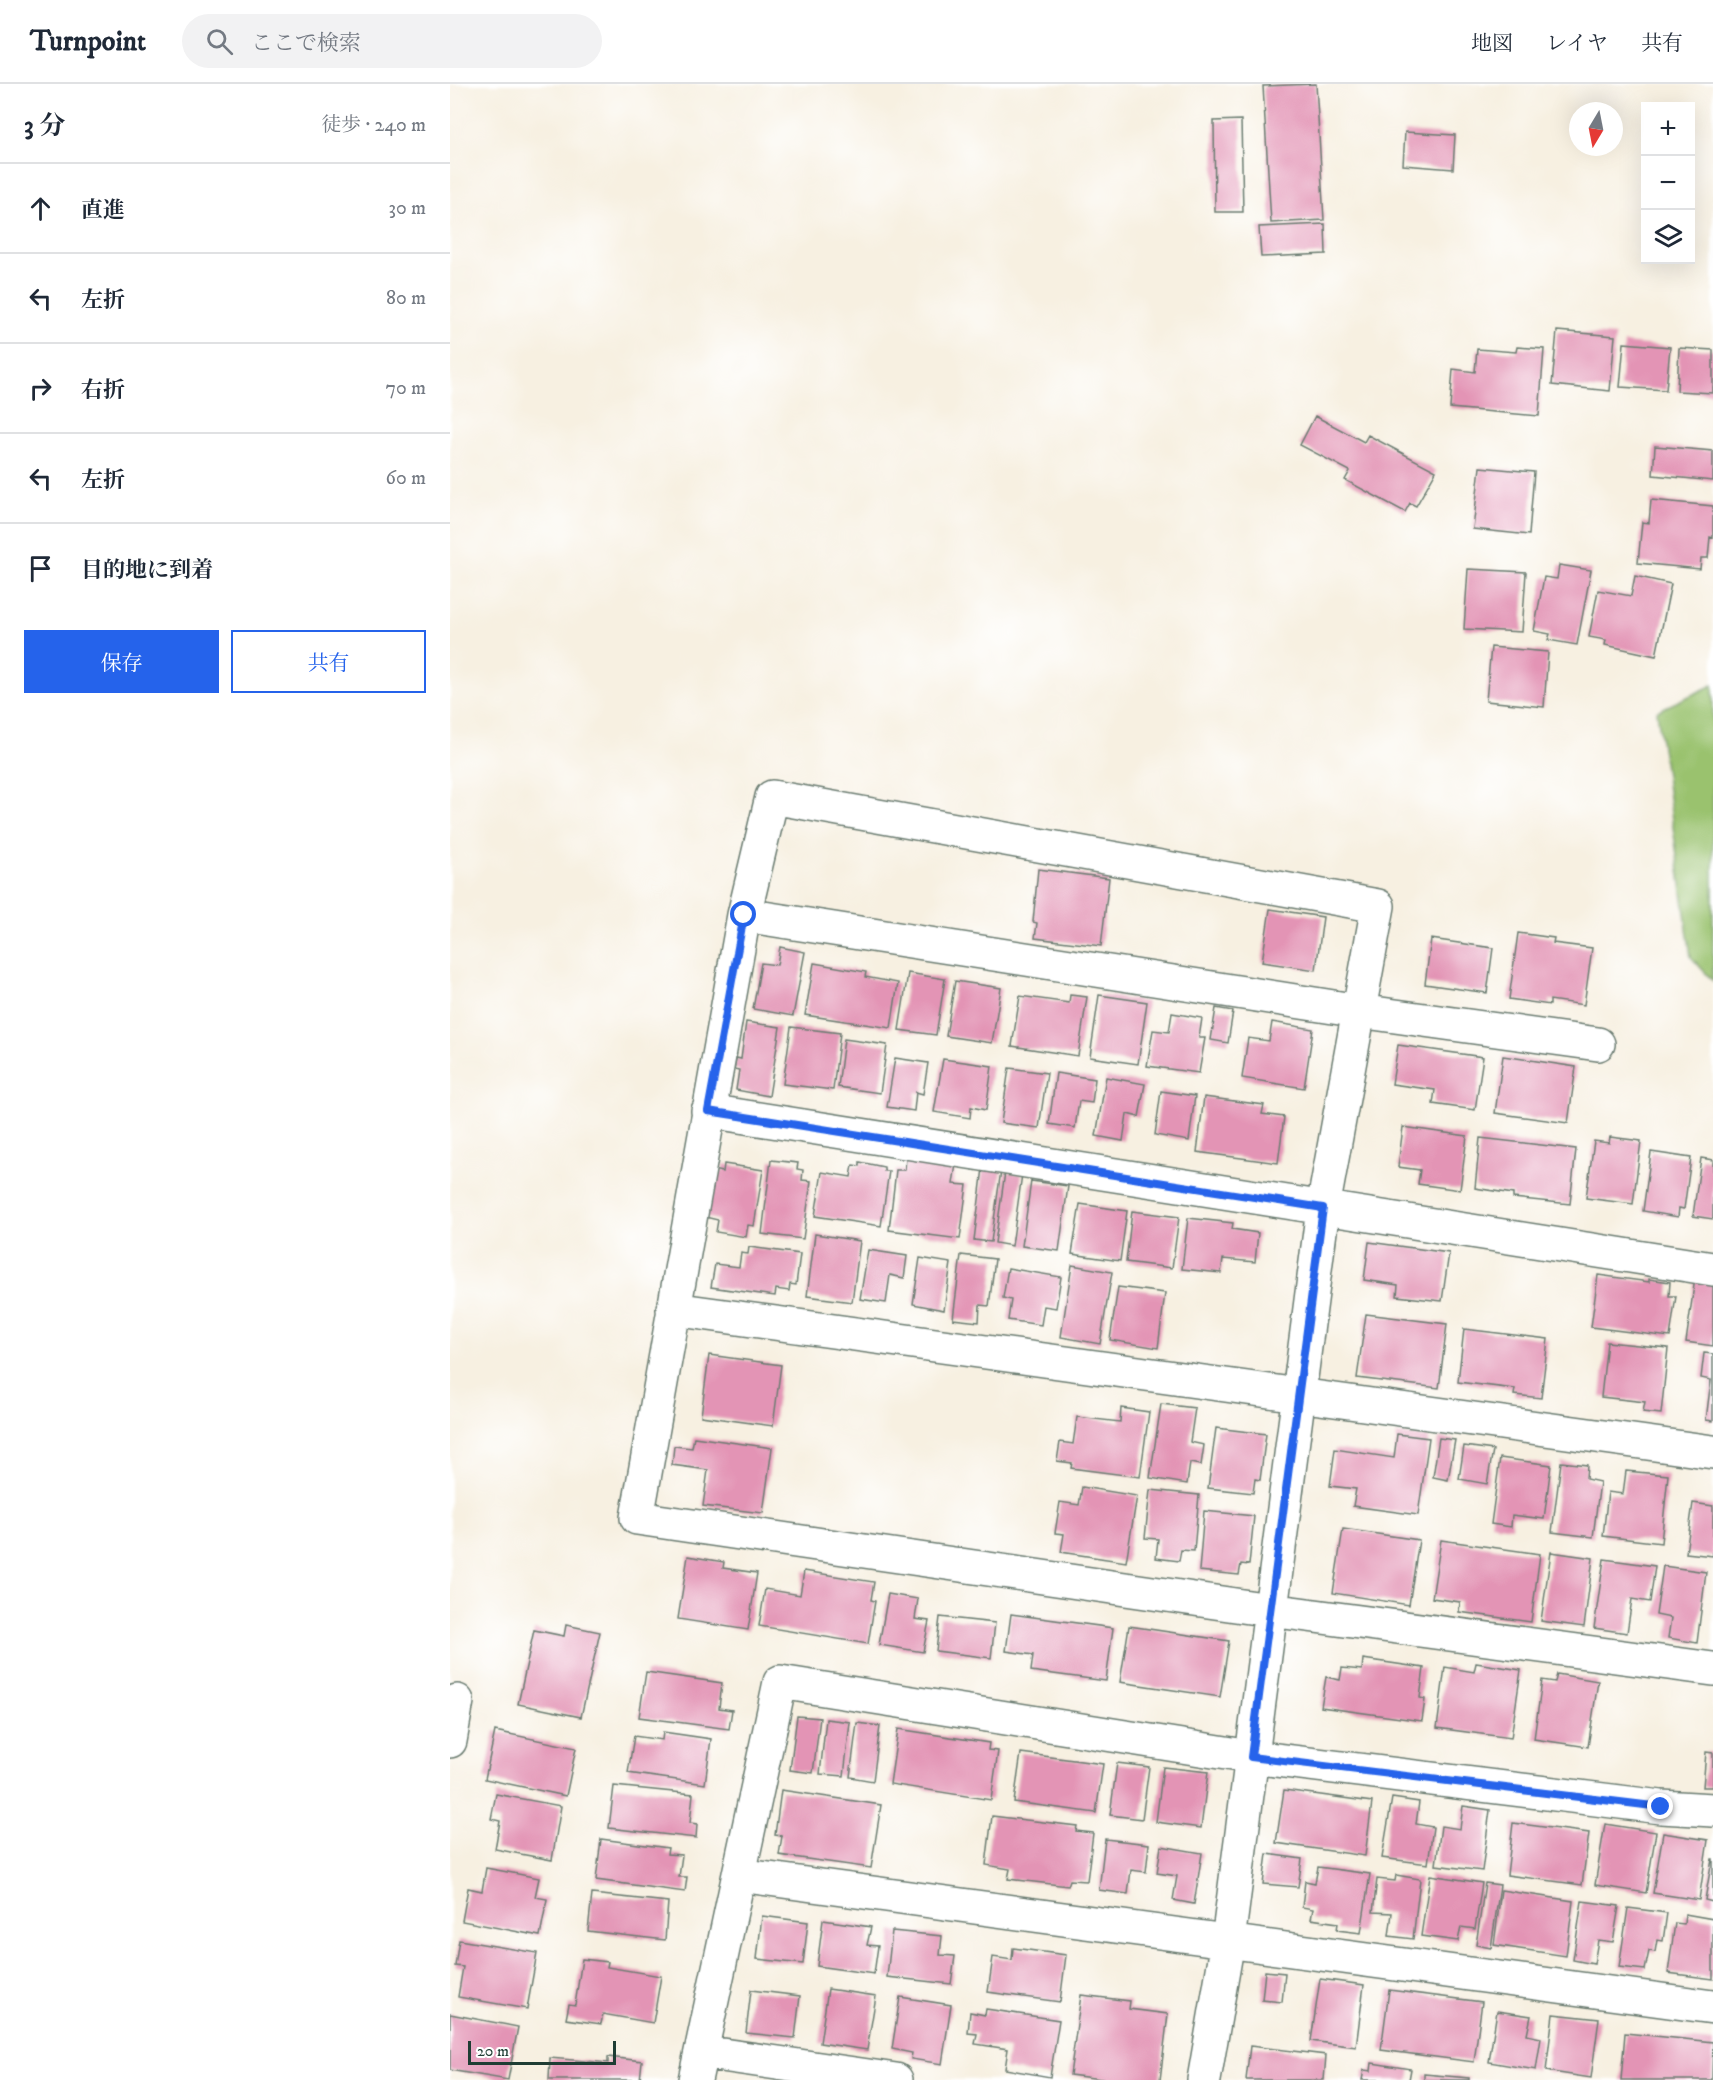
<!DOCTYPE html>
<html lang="ja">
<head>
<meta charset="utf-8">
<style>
  :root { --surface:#fff; --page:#f2f2f3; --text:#1f2937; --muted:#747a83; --line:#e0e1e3; --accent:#2563eb }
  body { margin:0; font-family:"IM FELL DW Pica","Noto Serif JP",serif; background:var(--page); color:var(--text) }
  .controls { position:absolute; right:18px; top:18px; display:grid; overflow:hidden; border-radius:0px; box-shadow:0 6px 24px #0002 }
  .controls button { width:54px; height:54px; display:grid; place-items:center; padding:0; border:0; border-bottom:2px solid var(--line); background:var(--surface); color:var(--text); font:30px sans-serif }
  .compass { position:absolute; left:1119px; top:18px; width:54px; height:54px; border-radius:50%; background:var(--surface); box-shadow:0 6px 24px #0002; rotate:190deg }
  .scale { position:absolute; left:18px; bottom:15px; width:148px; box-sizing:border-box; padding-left:6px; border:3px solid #1f3d34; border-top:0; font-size:16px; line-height:21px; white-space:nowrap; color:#1f3d34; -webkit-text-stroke:4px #fff; paint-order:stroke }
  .stop { position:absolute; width:18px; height:18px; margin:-14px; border:4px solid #2563eb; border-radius:50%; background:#fff }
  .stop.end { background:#2563eb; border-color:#fff; box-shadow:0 2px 6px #0008 }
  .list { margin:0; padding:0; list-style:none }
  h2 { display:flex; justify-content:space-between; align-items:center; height:78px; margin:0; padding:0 24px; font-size:26px }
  h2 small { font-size:20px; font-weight:400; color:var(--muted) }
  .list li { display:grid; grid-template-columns:39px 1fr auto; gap:18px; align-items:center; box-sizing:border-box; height:90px; padding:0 24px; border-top:2px solid var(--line) }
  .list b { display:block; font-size:22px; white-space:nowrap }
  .list em { font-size:20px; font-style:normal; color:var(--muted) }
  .actions { display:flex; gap:12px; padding:18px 24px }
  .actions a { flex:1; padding:14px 0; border:2px solid var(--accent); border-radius:0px; text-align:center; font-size:21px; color:var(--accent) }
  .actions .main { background:var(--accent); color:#fff }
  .icon { flex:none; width:33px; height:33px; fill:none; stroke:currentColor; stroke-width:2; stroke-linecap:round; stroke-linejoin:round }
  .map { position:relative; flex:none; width:1263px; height:1996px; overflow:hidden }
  header { display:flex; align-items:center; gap:36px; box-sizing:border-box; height:84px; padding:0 30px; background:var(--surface); border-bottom:2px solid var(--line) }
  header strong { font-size:28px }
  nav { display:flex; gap:33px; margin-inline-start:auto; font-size:21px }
  .search { width:420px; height:54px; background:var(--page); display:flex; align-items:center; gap:15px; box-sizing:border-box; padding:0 21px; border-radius:33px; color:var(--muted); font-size:22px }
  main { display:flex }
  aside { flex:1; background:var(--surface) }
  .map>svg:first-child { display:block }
</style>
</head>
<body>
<header>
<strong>Turnpoint</strong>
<div class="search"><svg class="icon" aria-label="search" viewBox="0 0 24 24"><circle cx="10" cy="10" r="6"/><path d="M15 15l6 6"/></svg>ここで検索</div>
<nav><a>地図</a><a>レイヤ</a><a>共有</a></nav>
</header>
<main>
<aside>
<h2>3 分<small>徒歩 · 240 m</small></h2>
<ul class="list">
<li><svg class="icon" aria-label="ahead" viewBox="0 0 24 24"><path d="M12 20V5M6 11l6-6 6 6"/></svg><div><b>直進</b></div><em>30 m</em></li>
<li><svg class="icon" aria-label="left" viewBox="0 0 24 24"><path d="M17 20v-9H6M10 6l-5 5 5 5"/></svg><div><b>左折</b></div><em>80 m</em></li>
<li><svg class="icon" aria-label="right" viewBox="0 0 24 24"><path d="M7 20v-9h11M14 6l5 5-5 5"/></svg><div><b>右折</b></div><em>70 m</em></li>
<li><svg class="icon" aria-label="left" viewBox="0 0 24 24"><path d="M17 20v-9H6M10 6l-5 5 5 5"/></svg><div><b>左折</b></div><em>60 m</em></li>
<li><svg class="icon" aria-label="arrive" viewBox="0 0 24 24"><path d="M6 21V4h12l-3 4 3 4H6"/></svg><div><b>目的地に到着</b></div></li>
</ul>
<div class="actions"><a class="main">保存</a><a>共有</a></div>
</aside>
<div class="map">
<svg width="1263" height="1996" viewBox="0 0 1263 1996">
  <rect width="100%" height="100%" fill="#fff"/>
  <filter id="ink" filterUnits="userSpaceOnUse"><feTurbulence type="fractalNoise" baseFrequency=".0167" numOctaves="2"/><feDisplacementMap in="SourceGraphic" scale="12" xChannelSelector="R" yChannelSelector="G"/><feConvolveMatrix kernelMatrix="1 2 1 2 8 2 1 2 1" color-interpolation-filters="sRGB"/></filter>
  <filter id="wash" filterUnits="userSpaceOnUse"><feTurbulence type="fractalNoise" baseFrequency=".008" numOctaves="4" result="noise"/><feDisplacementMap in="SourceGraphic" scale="24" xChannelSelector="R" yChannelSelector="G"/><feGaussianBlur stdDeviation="1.35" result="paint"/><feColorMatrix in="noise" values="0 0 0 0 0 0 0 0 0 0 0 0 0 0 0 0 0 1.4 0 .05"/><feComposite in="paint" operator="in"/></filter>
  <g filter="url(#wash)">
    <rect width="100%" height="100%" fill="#f7f0e1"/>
    <path fill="#9ac26e" stroke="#5c8051" stroke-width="1.5" d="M 1263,601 L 1263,897 L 1241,873 L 1207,627 Z"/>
    <g id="blocks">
      <path fill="#e394b5" d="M 866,0 L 874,136 L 821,139 L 813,2 Z
        M 791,36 L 793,128 L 765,128 L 764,37 Z
        M 955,48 L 1005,51 L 1003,85 L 953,81 Z
        M 875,140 L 876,170 L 811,173 L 809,143 Z
        M 1107,247 L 1165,252 L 1160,307 L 1102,301 Z
        M 1174,259 L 1220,263 L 1216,306 L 1170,303 Z
        M 1067,263 L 1094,265 L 1089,332 L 1000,324 L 1003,285 L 1025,288 L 1027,265 L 1066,268 Z
        M 1229,264 L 1263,266 L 1263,309 L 1227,307 Z
        M 865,332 L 914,358 L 918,351 L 986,387 L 966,422 L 960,419 L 955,428 L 895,396 L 900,387 L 850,361 Z
        M 1205,362 L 1263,367 L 1263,397 L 1203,391 Z
        M 1030,383 L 1084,388 L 1079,451 L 1023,445 Z
        M 1201,416 L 1263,422 L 1263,454 L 1260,453 L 1258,474 L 1251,474 L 1250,485 L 1188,479 L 1192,438 L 1199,439 Z
        M 1109,481 L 1141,486 L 1127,561 L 1098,556 L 1100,550 L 1084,547 L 1094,493 L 1107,495 Z
        M 1018,485 L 1076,488 L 1072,548 L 1014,545 Z
        M 1185,492 L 1221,500 L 1206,572 L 1155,561 L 1156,556 L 1139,553 L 1148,506 L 1181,512 Z
        M 1041,563 L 1098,568 L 1094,623 L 1036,617 Z
        M 588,785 L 659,794 L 651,862 L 585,854 L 587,839 L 583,838 Z
        M 820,825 L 873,833 L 866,886 L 812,878 Z
        M 1068,849 L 1104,854 L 1103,859 L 1142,864 L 1134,921 L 1100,916 L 1100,921 L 1059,915 Z
        M 981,855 L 1043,864 L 1037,909 L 975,900 Z
        M 330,863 L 355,868 L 343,932 L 303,925 L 311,879 L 327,881 Z
        M 364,879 L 416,888 L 415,893 L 448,899 L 441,944 L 355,931 Z
        M 458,889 L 495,895 L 486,951 L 449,946 Z
        M 505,897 L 551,904 L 542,959 L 496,952 Z
        M 620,911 L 637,913 L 628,972 L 562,962 L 570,912 L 619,919 Z
        M 649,911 L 697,918 L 688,980 L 640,973 Z
        M 766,924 L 783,927 L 778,959 L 761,956 Z
        M 722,929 L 752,934 L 749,954 L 755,954 L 749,989 L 697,982 L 703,946 L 719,948 Z
        M 296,938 L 330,943 L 319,1012 L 286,1006 L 289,986 L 284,985 L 286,974 L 291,975 Z
        M 822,938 L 863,945 L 854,1004 L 792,994 L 798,954 L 819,957 Z
        M 341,943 L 390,949 L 383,1006 L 333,1000 Z
        M 394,955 L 437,961 L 430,1009 L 388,1003 Z
        M 948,961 L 1033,973 L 1025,1026 L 983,1020 L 985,1006 L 942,1000 Z
        M 1053,972 L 1126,983 L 1118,1039 L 1045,1029 Z
        M 445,974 L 478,979 L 473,1010 L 466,1008 L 464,1027 L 437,1023 Z
        M 493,975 L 542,982 L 536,1026 L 521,1023 L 520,1034 L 484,1028 Z
        M 559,984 L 597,989 L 589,1044 L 551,1039 Z
        M 606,989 L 645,995 L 642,1019 L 629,1017 L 625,1044 L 599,1040 Z
        M 656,993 L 695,1000 L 689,1033 L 677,1030 L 673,1057 L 646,1052 Z
        M 711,1007 L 745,1012 L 739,1057 L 705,1051 Z
        M 754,1013 L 814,1021 L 812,1030 L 834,1033 L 828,1079 L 747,1068 Z
        M 953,1043 L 1017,1052 L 1010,1106 L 968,1100 L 970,1086 L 948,1083 Z
        M 1160,1053 L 1191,1057 L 1183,1120 L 1136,1114 L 1144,1057 L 1159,1059 Z
        M 1030,1054 L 1126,1065 L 1120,1120 L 1063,1114 L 1063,1110 L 1025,1104 Z
        M 1201,1068 L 1241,1074 L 1234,1125 L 1229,1124 L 1228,1133 L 1193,1127 Z
        M 456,1074 L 506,1080 L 503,1100 L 517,1101 L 510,1155 L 439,1146 L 446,1086 L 455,1086 Z
        M 1251,1074 L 1263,1076 L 1263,1135 L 1243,1132 Z
        M 321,1076 L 348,1079 L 347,1085 L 353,1086 L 352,1096 L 361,1097 L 353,1155 L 312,1150 Z
        M 410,1078 L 434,1083 L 434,1087 L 439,1087 L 431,1142 L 365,1132 L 372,1088 L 401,1093 L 403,1081 L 410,1082 Z
        M 274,1080 L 313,1086 L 304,1142 L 298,1141 L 296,1153 L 266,1148 L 268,1136 L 255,1133 L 263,1086 L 273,1088 Z
        M 533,1084 L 551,1086 L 541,1158 L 524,1156 Z
        M 555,1088 L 572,1090 L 562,1162 L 545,1159 Z
        M 581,1097 L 618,1102 L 609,1167 L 572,1162 Z
        M 630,1120 L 677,1127 L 670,1177 L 622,1170 Z
        M 682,1127 L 729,1133 L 722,1184 L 676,1178 Z
        M 738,1134 L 783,1139 L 782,1145 L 808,1149 L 805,1178 L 773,1175 L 771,1189 L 732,1185 Z
        M 365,1150 L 410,1157 L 402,1218 L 357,1212 Z
        M 919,1158 L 999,1169 L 992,1217 L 947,1212 L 948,1201 L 914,1196 Z
        M 299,1163 L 350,1170 L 346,1201 L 340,1200 L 339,1207 L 326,1205 L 325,1212 L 261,1203 L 265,1180 L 289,1183 L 291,1169 L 298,1170 Z
        M 418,1166 L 457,1172 L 454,1194 L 440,1191 L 436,1219 L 410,1215 Z
        M 511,1171 L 545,1175 L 539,1222 L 530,1221 L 529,1238 L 503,1235 Z
        M 470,1174 L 501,1179 L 494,1226 L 463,1220 Z
        M 622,1181 L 662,1188 L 650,1260 L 611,1253 Z
        M 558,1184 L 611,1193 L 606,1224 L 594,1222 L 591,1241 L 558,1236 L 561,1216 L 553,1214 Z
        M 1148,1191 L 1199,1198 L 1199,1195 L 1220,1198 L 1219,1212 L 1226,1212 L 1220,1253 L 1141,1243 Z
        M 1245,1194 L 1263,1196 L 1263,1262 L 1236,1258 Z
        M 668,1203 L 715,1209 L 708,1264 L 660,1256 Z
        M 916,1230 L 997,1240 L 989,1304 L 907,1294 Z
        M 1014,1245 L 1098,1255 L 1091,1314 L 1064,1311 L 1065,1305 L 1008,1298 Z
        M 1157,1258 L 1218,1264 L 1211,1330 L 1193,1328 L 1195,1318 L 1151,1313 Z
        M 1254,1269 L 1263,1270 L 1263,1337 L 1256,1336 L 1261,1296 L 1251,1294 Z
        M 259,1271 L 331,1281 L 323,1342 L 251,1332 Z
        M 711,1320 L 745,1324 L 740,1358 L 754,1361 L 751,1381 L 740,1379 L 737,1400 L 700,1394 Z
        M 671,1324 L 699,1328 L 690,1393 L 621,1384 L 622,1379 L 607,1377 L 610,1358 L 623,1360 L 627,1333 L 670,1338 Z
        M 766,1344 L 816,1350 L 810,1396 L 805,1395 L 803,1409 L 758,1404 Z
        M 947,1350 L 979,1354 L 968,1431 L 903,1422 L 906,1405 L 880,1402 L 885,1365 L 944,1374 Z
        M 244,1353 L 322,1364 L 313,1429 L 253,1422 L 258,1386 L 222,1381 L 224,1362 L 242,1364 Z
        M 989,1354 L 1005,1356 L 998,1396 L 983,1393 Z
        M 1014,1362 L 1043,1366 L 1037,1400 L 1009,1395 Z
        M 1050,1374 L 1101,1381 L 1094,1435 L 1062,1431 L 1061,1443 L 1041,1440 Z
        M 1111,1378 L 1137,1381 L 1136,1395 L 1150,1398 L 1143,1453 L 1102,1448 Z
        M 1176,1387 L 1218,1391 L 1211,1459 L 1153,1452 L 1158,1408 L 1173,1410 Z
        M 632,1403 L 687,1412 L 676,1478 L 611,1468 L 614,1450 L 605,1449 L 610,1418 L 629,1421 Z
        M 700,1406 L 749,1411 L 744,1467 L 731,1466 L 729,1477 L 706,1474 L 708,1455 L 695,1454 Z
        M 1243,1419 L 1263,1422 L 1263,1472 L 1236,1469 Z
        M 754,1427 L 804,1432 L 799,1481 L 791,1480 L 789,1491 L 749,1487 Z
        M 893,1445 L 969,1456 L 959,1521 L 883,1509 Z
        M 991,1456 L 1090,1470 L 1081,1538 L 1009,1528 L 1010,1518 L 982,1514 Z
        M 1101,1468 L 1143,1474 L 1134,1543 L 1091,1537 Z
        M 238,1472 L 274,1478 L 273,1484 L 307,1489 L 298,1546 L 228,1535 Z
        M 1154,1475 L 1205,1482 L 1200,1518 L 1182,1515 L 1177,1549 L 1144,1544 Z
        M 1213,1482 L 1256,1488 L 1247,1559 L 1218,1554 L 1221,1534 L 1206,1531 Z
        M 354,1487 L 424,1498 L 421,1516 L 425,1517 L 418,1560 L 309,1542 L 315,1505 L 350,1511 Z
        M 438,1510 L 468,1515 L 465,1535 L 479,1537 L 473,1568 L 429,1561 Z
        M 561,1530 L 663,1544 L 656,1597 L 581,1587 L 583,1571 L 556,1567 Z
        M 490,1533 L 545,1539 L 541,1574 L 486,1567 Z
        M 116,1541 L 150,1548 L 131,1633 L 68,1620 L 84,1546 L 114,1552 Z
        M 679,1542 L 779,1557 L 770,1613 L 670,1598 Z
        M 913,1575 L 974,1584 L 970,1614 L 975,1615 L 972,1637 L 871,1623 L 876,1593 L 890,1596 L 892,1584 L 912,1586 Z
        M 1026,1579 L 1071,1586 L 1061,1654 L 987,1644 L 995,1583 L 1024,1588 Z
        M 196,1588 L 272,1599 L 269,1624 L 282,1626 L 279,1645 L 189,1633 Z
        M 1107,1590 L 1148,1597 L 1138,1663 L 1084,1655 L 1092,1596 L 1105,1598 Z
        M 347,1632 L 370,1634 L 363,1689 L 340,1686 Z
        M 376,1635 L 400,1638 L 394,1692 L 370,1690 Z
        M 407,1639 L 430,1642 L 423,1697 L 400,1693 Z
        M 448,1645 L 539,1659 L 538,1666 L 548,1667 L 541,1716 L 440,1700 Z
        M 45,1647 L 126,1664 L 116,1712 L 35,1695 Z
        M 213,1648 L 261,1655 L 255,1700 L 178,1689 L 184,1652 L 212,1656 Z
        M 1256,1668 L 1263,1669 L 1263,1703 L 1253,1703 Z
        M 571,1669 L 653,1680 L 646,1729 L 564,1718 Z
        M 667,1679 L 699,1683 L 692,1735 L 660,1731 Z
        M 713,1683 L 758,1688 L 751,1744 L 706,1738 Z
        M 164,1702 L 243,1710 L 240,1739 L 247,1740 L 246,1754 L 159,1744 Z
        M 331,1706 L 431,1721 L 421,1784 L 329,1771 L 332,1752 L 325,1751 Z
        M 834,1706 L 922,1718 L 915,1772 L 826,1759 Z
        M 46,1710 L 111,1722 L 102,1776 L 45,1765 L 50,1737 L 41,1735 Z
        M 942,1714 L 969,1718 L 966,1740 L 983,1743 L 978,1780 L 932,1774 Z
        M 1013,1722 L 1040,1726 L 1032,1787 L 986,1781 L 991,1742 L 1010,1745 Z
        M 542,1732 L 627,1742 L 626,1747 L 643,1749 L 637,1797 L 620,1796 L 618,1802 L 558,1795 L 560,1785 L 536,1781 Z
        M 1063,1739 L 1139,1749 L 1132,1801 L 1057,1791 Z
        M 1155,1740 L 1206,1748 L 1196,1809 L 1145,1801 Z
        M 1213,1749 L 1258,1756 L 1249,1816 L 1203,1809 Z
        M 151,1755 L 218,1764 L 217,1770 L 232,1771 L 229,1793 L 237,1793 L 235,1808 L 146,1796 Z
        M 655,1755 L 699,1760 L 696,1788 L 681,1786 L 678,1810 L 649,1806 Z
        M 711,1762 L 752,1769 L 744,1820 L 723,1816 L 727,1792 L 707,1789 Z
        M 817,1770 L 852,1775 L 848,1803 L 813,1800 Z
        M 1262,1775 L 1263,1775 L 1263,1818 L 1255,1816 Z
        M 868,1783 L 920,1790 L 911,1849 L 887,1846 L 888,1839 L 861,1835 L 863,1825 L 852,1823 L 855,1797 L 865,1799 Z
        M 36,1784 L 89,1794 L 85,1813 L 97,1815 L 90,1852 L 12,1837 L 18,1804 L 32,1807 Z
        M 946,1791 L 970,1795 L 963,1855 L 939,1852 L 942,1829 L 923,1828 L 927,1795 L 945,1797 Z
        M 980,1791 L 1032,1799 L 1025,1845 L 1011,1843 L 1008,1857 L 971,1852 Z
        M 1035,1799 L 1050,1801 L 1041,1864 L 1026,1861 Z
        M 1051,1806 L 1123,1817 L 1116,1872 L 1044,1861 Z
        M 142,1810 L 218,1818 L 215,1856 L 138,1847 Z
        M 1132,1817 L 1169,1822 L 1163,1858 L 1148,1856 L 1144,1880 L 1123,1876 Z
        M 1178,1824 L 1217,1829 L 1213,1857 L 1207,1856 L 1205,1868 L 1199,1867 L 1195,1886 L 1169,1883 Z
        M 1235,1830 L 1263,1835 L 1263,1895 L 1218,1889 L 1225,1839 L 1234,1840 Z
        M 312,1832 L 358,1838 L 353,1880 L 307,1875 Z
        M 373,1836 L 421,1843 L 417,1861 L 428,1862 L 424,1890 L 367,1882 Z
        M 442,1847 L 492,1852 L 490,1871 L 505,1872 L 501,1900 L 437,1893 Z
        M 9,1856 L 87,1869 L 77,1925 L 8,1913 L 13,1883 L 5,1882 Z
        M 563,1864 L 616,1871 L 610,1918 L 538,1908 L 543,1873 L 562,1876 Z
        M 132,1875 L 158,1878 L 157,1883 L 211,1892 L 203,1939 L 153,1930 L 151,1940 L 116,1935 L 119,1920 L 125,1921 Z
        M 815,1887 L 835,1889 L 832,1918 L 812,1916 Z
        M 870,1895 L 914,1901 L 906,1963 L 861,1957 Z
        M 378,1905 L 426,1912 L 417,1966 L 370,1959 Z
        M 301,1906 L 350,1912 L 345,1954 L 296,1949 Z
        M 939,1906 L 1032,1918 L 1024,1978 L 931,1966 Z
        M 631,1911 L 680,1917 L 679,1925 L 718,1930 L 710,1996 L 659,1996 L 620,1991 Z
        M 450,1913 L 501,1921 L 492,1980 L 461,1975 L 462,1969 L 442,1965 Z
        M 536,1925 L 609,1936 L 600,1993 L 555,1985 L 558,1965 L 525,1960 L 527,1950 L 518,1949 L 520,1928 L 535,1931 Z
        M 1047,1927 L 1081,1932 L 1077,1951 L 1091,1954 L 1086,1986 L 1039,1978 Z
        M 0,1930 L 68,1943 L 58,1996 L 0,1986 Z
        M 1103,1930 L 1149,1935 L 1141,1994 L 1096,1987 Z
        M 1175,1949 L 1263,1958 L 1262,1996 L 1171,1996 Z
        M 800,1962 L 876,1971 L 874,1996 L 796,1996 Z
        M 158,1973 L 192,1977 L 190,1996 L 99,1996 L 100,1974 L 158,1979 Z
        M 922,1979 L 961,1985 L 959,1996 L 912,1996 L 914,1986 L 921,1987 Z
        M 974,1990 L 1019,1994 L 1019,1996 L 974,1996 Z"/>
    </g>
  </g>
  <g filter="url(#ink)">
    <use href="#blocks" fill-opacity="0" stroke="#6b7c71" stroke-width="1.5"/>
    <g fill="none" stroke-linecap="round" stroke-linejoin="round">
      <g stroke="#6b7c71" stroke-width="36">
        <path id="minor" d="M 294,831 L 909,927 L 1148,960
          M 258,1027 L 1263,1185
          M 223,1225 L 1263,1368
          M 0,1657 L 7,1617
          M 289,1791 L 1263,1923
          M 251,1968 L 446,1996
          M 245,1996 L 330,1598 L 801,1673 L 1211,1723 L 1263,1726
          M 754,1996 L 778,1857 L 873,1124 L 928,822 L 322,713 L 294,831 L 187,1434 L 820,1526 L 1263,1585"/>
      </g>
      <use href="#minor" stroke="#fff" stroke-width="33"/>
    </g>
  </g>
  <g fill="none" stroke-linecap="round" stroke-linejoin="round" filter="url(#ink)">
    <path stroke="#2563eb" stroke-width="8" d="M 294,831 L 258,1027 L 873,1124 L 801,1673 L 1211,1723"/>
  </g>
</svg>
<div class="controls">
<button>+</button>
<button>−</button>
<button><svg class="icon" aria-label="layers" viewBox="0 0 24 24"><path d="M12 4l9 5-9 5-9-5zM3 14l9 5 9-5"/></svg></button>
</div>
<svg class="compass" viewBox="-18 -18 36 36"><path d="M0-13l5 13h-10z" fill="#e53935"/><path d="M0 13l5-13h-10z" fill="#747a83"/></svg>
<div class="scale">20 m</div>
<div class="stop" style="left:294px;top:831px"></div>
<div class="stop end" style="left:1211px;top:1723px"></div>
</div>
</main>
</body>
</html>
